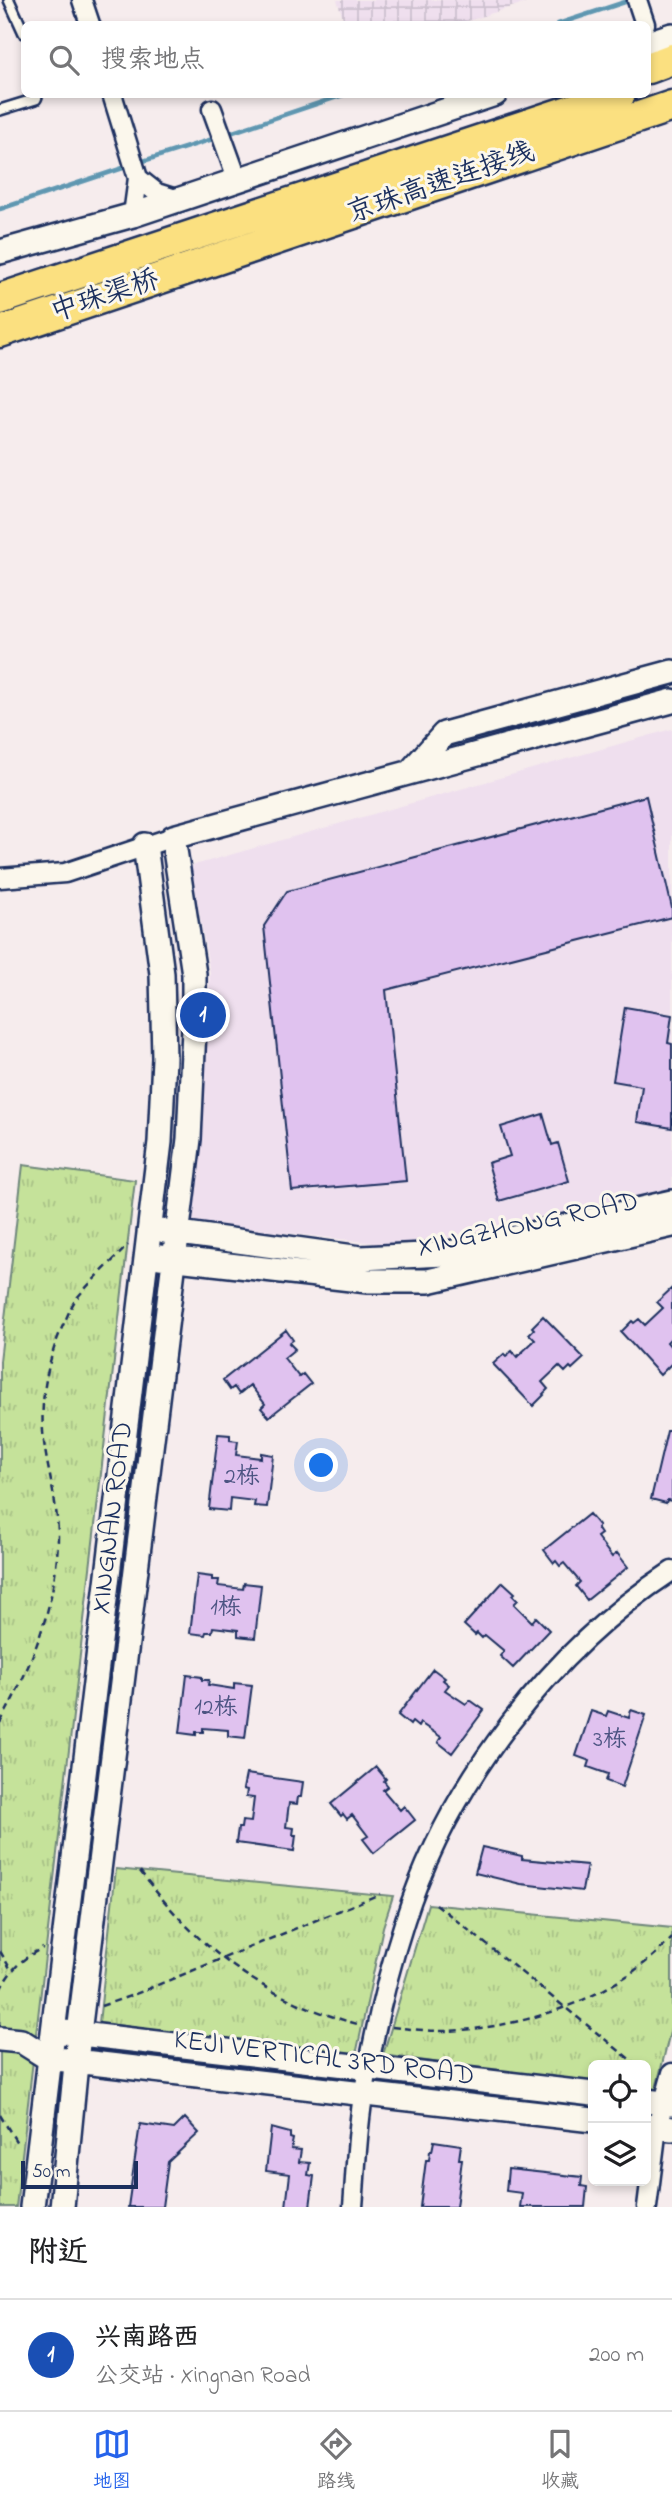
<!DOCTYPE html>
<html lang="zh">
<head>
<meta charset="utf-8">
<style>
  :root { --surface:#fff; --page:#f6f6f6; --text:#202124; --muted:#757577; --line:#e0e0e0; --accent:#2563eb }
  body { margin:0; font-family:"Indie Flower","LXGW WenKai TC",sans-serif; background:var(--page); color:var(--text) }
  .controls { position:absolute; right:21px; bottom:21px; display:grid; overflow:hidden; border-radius:10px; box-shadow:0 4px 10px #0003 }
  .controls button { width:63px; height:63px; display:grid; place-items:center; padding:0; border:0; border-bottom:2px solid var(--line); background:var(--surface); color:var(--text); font:35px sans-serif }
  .scale { position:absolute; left:21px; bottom:18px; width:117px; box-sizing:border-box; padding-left:7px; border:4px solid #1b2f5e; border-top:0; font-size:19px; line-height:24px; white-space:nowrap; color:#1b2f5e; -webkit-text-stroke:5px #fbf7ec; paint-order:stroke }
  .you { position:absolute; left:322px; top:1466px; width:24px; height:24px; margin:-18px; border:5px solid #fff; border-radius:50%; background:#1a73e8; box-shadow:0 0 0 10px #1a73e833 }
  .badge { display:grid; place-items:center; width:46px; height:46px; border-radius:50%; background:var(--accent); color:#fff; font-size:23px; font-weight:700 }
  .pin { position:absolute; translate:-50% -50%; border:4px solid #fff; box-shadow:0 2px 7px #0006 }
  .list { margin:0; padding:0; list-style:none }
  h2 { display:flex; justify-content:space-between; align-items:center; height:91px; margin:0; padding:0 28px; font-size:30px }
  h2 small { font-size:23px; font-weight:400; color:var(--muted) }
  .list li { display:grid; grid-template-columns:46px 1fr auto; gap:21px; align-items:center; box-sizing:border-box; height:112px; padding:0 28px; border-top:2px solid var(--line) }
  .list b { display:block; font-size:26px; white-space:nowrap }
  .list p { margin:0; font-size:23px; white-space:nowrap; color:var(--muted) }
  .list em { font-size:23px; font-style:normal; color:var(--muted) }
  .icon { flex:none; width:38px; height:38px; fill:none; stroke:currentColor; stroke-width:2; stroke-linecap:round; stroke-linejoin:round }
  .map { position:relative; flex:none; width:672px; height:2207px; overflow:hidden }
  .search { position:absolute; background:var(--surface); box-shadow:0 4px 10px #0003; left:21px; right:21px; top:21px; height:77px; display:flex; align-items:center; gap:18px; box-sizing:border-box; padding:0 24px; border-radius:10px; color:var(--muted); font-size:26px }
  .sheet { height:203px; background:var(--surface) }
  nav { display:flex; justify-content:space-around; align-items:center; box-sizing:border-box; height:98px; border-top:2px solid var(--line); background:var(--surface); font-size:19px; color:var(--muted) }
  nav a { display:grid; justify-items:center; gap:4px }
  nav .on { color:var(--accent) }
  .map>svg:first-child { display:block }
</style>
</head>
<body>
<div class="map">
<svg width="672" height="2207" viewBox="0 0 672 2207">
  <defs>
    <pattern id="industrial-grid" width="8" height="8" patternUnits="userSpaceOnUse" patternTransform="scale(1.75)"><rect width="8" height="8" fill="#efdfee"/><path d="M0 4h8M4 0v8" fill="none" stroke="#ccc0ce"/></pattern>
    <pattern id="park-tufts" width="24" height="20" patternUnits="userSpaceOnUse" patternTransform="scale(1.75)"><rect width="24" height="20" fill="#c5e29a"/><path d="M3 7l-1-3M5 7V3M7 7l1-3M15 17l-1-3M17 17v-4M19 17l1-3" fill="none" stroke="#a9c287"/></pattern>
  </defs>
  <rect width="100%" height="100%" fill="#f6eced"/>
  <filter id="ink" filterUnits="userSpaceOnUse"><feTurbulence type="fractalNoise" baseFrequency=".0143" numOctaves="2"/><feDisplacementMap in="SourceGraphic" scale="14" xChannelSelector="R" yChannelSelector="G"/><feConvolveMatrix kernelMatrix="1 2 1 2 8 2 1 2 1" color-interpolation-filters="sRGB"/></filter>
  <g filter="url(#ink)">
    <path fill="#efdfee" d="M 672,729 L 672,1194 L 402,1246 L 191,1222 L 201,1144 L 210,973 L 191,866 Z"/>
    <path fill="url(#industrial-grid)" d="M 337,0 L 533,0 L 459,24 L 345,24 Z"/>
    <path fill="url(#park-tufts)" stroke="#70887c" stroke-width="2" d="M 23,1165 L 135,1180 L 16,2207 L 0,2207 L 0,1361 Z
      M 116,1869 L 393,1896 L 383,1927 L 356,2055 L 99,2023 Z
      M 428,1904 L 672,1928 L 672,2024 L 655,2093 L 646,2091 L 646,2065 L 593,2065 L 593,2084 L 383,2055 Z"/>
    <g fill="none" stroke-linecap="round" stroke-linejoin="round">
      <path stroke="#5f97b1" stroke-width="4.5" d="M 558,24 L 631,0
        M 227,134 L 346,94
        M 137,163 L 219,137
        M 0,209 L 129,166"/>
    </g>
    <path fill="#e0c2ef" stroke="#1b2f5e" stroke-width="2" d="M 646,796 L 672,908 L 672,917 L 386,990 L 406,1181 L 292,1191 L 264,926 L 287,891 Z
      M 625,1007 L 672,1015 L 668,1043 L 672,1044 L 672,1128 L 637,1122 L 642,1086 L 613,1081 Z
      M 543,1114 L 552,1145 L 558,1143 L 569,1181 L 499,1201 L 488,1163 L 510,1156 L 501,1127 Z
      M 672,1288 L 672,1337 L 667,1342 L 672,1348 L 672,1363 L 660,1375 L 621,1332 L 632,1321 L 634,1323 L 639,1319 L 645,1325 L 663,1308 L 657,1302 Z
      M 543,1316 L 584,1358 L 572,1369 L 570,1367 L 565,1372 L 559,1366 L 542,1382 L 548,1389 L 543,1394 L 544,1395 L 533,1406 L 493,1364 L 504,1354 L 506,1356 L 512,1351 L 517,1357 L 535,1340 L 529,1334 L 534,1329 L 532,1327 Z
      M 286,1330 L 293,1340 L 289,1343 L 295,1349 L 284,1358 L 299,1377 L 303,1374 L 311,1384 L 269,1417 L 261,1408 L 265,1404 L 250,1385 L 239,1394 L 234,1387 L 230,1390 L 223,1380 Z
      M 667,1431 L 672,1431 L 672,1501 L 667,1500 L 666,1503 L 651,1499 Z
      M 218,1434 L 230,1435 L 230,1440 L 238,1441 L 236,1455 L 261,1458 L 261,1453 L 273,1455 L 267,1507 L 254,1506 L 255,1501 L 230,1498 L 229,1511 L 209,1509 Z
      M 589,1514 L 599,1526 L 597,1528 L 601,1534 L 597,1537 L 612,1557 L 617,1553 L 628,1567 L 587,1600 L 576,1586 L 580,1582 L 564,1563 L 560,1566 L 556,1561 L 554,1563 L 544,1550 Z
      M 197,1575 L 212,1577 L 212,1580 L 219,1580 L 218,1586 L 243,1589 L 244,1583 L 261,1585 L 255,1638 L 238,1636 L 238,1630 L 213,1627 L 212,1632 L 206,1632 L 205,1635 L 190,1633 Z
      M 503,1582 L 515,1593 L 513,1595 L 518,1600 L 514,1604 L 532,1622 L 536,1617 L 549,1630 L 513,1668 L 500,1656 L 504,1651 L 485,1635 L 482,1638 L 477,1633 L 475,1635 L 464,1625 Z
      M 433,1669 L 445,1678 L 443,1680 L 449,1685 L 445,1690 L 466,1704 L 470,1700 L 484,1710 L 452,1753 L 438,1742 L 441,1737 L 420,1723 L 418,1727 L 412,1722 L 410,1725 L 398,1715 Z
      M 187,1675 L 202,1677 L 202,1680 L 209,1680 L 208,1685 L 234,1689 L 234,1683 L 252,1685 L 245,1738 L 228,1736 L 228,1730 L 203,1728 L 203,1732 L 196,1732 L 196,1735 L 180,1733 Z
      M 631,1710 L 646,1715 L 622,1787 L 606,1781 L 608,1774 L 588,1767 L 590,1761 L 576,1756 L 591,1711 L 606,1716 L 608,1711 L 629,1718 Z
      M 376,1767 L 386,1779 L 384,1781 L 388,1786 L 383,1790 L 400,1810 L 404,1806 L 415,1820 L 374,1853 L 363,1839 L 368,1836 L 352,1815 L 347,1819 L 343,1814 L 341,1816 L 331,1804 Z
      M 246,1774 L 303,1782 L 301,1797 L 298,1797 L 297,1804 L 289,1803 L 286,1827 L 294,1828 L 293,1835 L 296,1835 L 294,1851 L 236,1843 L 238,1828 L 241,1828 L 242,1821 L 251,1822 L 254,1798 L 246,1797 L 247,1790 L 243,1789 Z
      M 482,1847 L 522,1856 L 522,1859 L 587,1865 L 582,1891 L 521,1884 L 475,1873 Z
      M 185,2118 L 199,2133 L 168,2162 L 162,2207 L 128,2207 L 140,2124 L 174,2129 Z
      M 271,2128 L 290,2133 L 290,2138 L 293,2139 L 291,2149 L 301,2150 L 299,2162 L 310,2163 L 308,2175 L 314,2176 L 310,2207 L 286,2207 L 290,2174 L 266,2171 Z
      M 434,2141 L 461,2145 L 459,2159 L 462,2159 L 456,2207 L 420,2207 L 426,2160 L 429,2160 L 430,2151 L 432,2151 Z
      M 508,2169 L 582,2177 L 581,2186 L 587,2187 L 585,2207 L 520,2207 L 522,2193 L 506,2191 Z"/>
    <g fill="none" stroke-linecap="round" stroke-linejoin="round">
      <g stroke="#1b2f5e" stroke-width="14">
        <path id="service" d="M 9,0 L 24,33
          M 0,110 L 36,99 L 38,94"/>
      </g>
      <g stroke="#1b2f5e" stroke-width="23">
        <path id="minor" d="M 82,0 L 90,24
          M 637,0 L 645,24
          M 112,94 L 138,178 L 133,215
          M 212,109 L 238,181
          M 138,178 L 157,193 L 179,200
          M 0,878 L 65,873 L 173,837
          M 353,2207 C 356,2169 357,2128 364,2091 C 374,2033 387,1975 405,1920 C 449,1783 551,1650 672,1571
          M 647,2207 L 657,2127 L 672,2073"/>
      </g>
      <g stroke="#1b2f5e" stroke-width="28">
        <path id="tertiary" d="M 648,43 L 672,35
          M 0,252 L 133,215 L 495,94
          M 410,772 L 444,734 L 672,672
          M 165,1231 L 361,1258 L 445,1254 L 672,1202
          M 160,1257 L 368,1281 L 428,1281 L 672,1225
          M 64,2032 L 593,2094
          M 0,2039 L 21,2041 L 48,2058 L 593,2120
          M 646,2101 L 672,2104
          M 646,2126 L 672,2129
          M 32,2207 L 160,1142 L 164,1058 L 162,974 L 145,845
          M 62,2207 L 79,2033 L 189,1139 L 194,1029 L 194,974 L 173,837 L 672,701"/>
      </g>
      <g stroke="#1b2f5e" stroke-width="35">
        <path id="trunk" d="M 648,68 L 672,59
          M 0,299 L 620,94
          M 0,332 L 672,106"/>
      </g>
      <path stroke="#1b2f5e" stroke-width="2.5" stroke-dasharray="7 5" stroke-linecap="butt" d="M 0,1723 C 32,1666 57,1603 58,1537 C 58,1504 48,1474 44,1442 C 39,1401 47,1360 64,1323 C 68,1315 71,1306 76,1299 C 92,1280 111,1263 128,1245
        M 140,1871 C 201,1952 263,1999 361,2025
        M 436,1904 L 637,2065
        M 0,1951 L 11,1970
        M 0,1990 C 11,1969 22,1958 43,1948
        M 101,2006 L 133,1995 L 380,1894
        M 392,2027 C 410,2029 428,2031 445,2031 C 527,2028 616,1998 672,1938
        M 646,2072 L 654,2079
        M 0,2115 L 17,2143"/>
      <use href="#service" stroke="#fbf7ec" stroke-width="9"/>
      <use href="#minor" stroke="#fbf7ec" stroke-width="18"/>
      <use href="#tertiary" stroke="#fbf7ec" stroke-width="23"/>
      <use href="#trunk" stroke="#fbe080" stroke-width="30"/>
    </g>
  </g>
  <g text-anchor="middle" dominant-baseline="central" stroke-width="6" stroke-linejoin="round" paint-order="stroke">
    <g font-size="24" fill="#4c5482">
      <text x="242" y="1477">2栋</text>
      <text x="226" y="1608">1栋</text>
      <text x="216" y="1708">12栋</text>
      <text x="610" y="1740">3栋</text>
    </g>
    <g font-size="28" fill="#1b2f5e" stroke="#fbf7ec">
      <text transform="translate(441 184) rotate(-19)">京珠高速连接线</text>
      <text transform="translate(105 297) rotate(-18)">中珠渠桥</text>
      <text transform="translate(528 1225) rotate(-12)">XINGZHONG ROAD</text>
      <text transform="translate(113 1518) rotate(-83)">XINGNAN ROAD</text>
      <text transform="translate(324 2059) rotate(7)">KEJI VERTICAL 3RD ROAD</text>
    </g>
  </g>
</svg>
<div class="controls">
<button><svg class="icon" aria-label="locate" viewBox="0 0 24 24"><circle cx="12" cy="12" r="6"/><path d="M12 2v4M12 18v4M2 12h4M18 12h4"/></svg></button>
<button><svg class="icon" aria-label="layers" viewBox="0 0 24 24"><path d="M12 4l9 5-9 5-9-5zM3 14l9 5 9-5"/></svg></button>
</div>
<div class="scale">50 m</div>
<div class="you"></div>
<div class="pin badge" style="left:203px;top:1015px;background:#1a4fb4">1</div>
<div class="search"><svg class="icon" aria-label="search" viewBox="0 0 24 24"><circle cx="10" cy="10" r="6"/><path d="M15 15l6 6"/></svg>搜索地点</div>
</div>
<section class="sheet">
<h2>附近<small></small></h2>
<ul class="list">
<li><span class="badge" style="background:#1a4fb4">1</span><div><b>兴南路西</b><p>公交站 · Xingnan Road</p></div><em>200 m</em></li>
</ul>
</section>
<nav>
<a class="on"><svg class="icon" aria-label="map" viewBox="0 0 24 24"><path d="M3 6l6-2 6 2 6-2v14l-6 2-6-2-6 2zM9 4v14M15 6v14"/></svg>地图</a>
<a><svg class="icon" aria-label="directions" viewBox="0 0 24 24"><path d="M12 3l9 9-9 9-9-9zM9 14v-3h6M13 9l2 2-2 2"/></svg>路线</a>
<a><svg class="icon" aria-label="saved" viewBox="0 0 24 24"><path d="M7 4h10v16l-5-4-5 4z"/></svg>收藏</a>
</nav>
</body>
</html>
